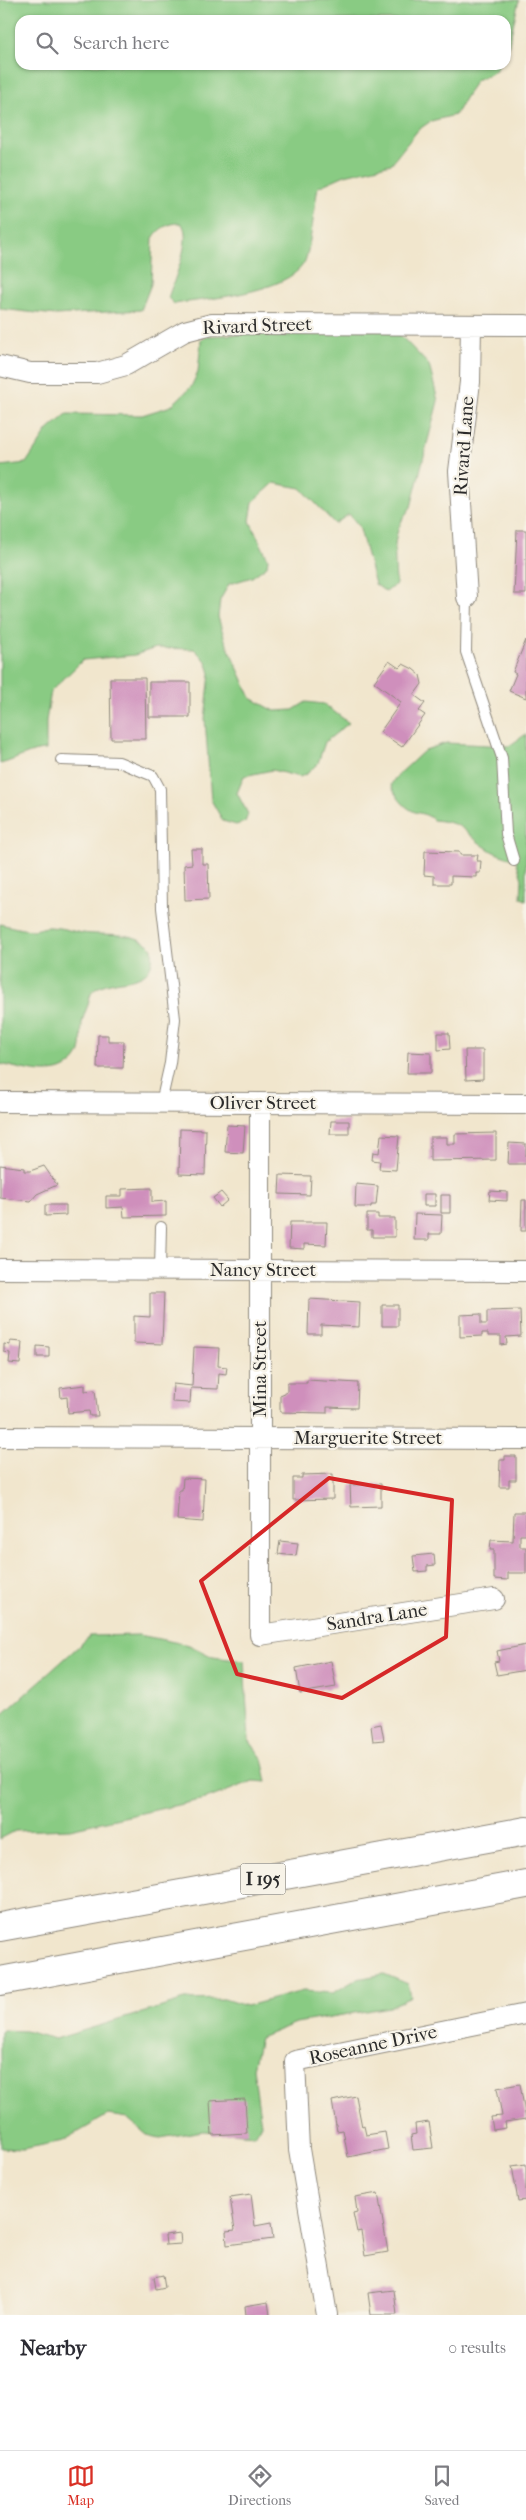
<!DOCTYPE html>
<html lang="en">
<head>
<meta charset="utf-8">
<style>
  :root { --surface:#fff; --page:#f2f2f3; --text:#2b2b33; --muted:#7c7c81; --line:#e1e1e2; --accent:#d93025 }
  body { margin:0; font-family:"IM FELL French Canon",serif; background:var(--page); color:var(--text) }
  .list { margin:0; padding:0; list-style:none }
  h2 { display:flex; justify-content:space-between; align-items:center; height:65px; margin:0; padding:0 20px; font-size:21px }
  h2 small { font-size:16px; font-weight:400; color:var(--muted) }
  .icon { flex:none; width:28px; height:28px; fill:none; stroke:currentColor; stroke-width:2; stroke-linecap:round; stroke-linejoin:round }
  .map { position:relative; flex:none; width:526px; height:2315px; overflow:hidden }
  .search { position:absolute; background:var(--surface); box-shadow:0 1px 4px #0004; left:15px; right:15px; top:15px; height:55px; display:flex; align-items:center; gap:12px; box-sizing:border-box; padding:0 18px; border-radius:15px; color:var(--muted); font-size:19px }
  .sheet { height:135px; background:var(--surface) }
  nav { display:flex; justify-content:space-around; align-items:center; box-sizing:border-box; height:70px; border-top:1px solid var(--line); background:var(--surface); font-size:14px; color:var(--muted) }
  nav a { display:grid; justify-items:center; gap:2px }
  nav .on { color:var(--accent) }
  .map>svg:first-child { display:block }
</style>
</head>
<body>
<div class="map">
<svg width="526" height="2315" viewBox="0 0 526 2315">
  <rect width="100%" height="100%" fill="#f7f3e8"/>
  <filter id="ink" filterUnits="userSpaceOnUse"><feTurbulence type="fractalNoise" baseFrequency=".02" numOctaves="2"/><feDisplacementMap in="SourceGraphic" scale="10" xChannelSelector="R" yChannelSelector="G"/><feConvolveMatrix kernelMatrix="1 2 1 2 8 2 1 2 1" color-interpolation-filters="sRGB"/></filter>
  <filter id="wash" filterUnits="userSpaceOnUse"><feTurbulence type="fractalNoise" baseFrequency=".0096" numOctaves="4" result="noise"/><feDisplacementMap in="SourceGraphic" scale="20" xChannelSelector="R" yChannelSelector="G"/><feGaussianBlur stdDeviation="1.12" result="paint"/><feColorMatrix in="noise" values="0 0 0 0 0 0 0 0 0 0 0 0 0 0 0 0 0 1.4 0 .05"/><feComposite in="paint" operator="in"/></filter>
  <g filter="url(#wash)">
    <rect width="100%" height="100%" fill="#f1e6cd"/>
    <path fill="#89cb83" stroke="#5a7b57" d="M 0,0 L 519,0 L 506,56 L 506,20 L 20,20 L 20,65 L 499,65 L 494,72 L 476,80 L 455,115 L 431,121 L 418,130 L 391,164 L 345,175 L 318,187 C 315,202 310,253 304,263 C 287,293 205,299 174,304 L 168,298 C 173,282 194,236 181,223 C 169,223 160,227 153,238 L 151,284 L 141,310 L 56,315 L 0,309 Z
      M 342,328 L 395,330 L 429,365 L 438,401 L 411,507 C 390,533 395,552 396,584 L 386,592 L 375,584 L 359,526 L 349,514 L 335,524 L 301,488 L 274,483 L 253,502 L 250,521 L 268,559 L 267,566 L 252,577 L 229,584 L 220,600 L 218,617 L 225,640 L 251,698 L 275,711 L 293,710 L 306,702 L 324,704 L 349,723 L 325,742 L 318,763 L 308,773 L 300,777 L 272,770 L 244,776 L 237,793 L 248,814 L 245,822 L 236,825 L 223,821 L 211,800 L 205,719 L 210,673 L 206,661 L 194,649 L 156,648 L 135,655 L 83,660 L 51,691 L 46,721 L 46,750 C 30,750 17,760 0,764 L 0,466 L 26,463 L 48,430 L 67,414 L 142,415 L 171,406 L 191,387 L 198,372 L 201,340 L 207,336 Z
      M 526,734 L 526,900 L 521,898 L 522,879 L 516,860 C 507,857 495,854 487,848 C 462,832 467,823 433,820 C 428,814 421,814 415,812 C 404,808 395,795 391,785 L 395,778 L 425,750 L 446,743 L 509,746 Z
      M 0,924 C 10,926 22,930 33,930 C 38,930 43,927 48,927 C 60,927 71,931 82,933 C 105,936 135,930 152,948 C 158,991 113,973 93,991 C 90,994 89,1000 88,1005 C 86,1010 83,1017 82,1023 C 80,1041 86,1055 67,1067 C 50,1078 19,1068 0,1064 Z
      M 139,1635 L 189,1645 L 213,1657 L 244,1661 L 249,1740 L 262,1758 L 267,1782 L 253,1781 L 209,1798 L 70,1829 L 15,1831 L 0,1839 L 0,1717 L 90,1636 Z
      M 384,1974 L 408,1984 L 411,1997 L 389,2007 L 296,2023 L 260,2038 L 253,2068 L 261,2124 L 255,2135 L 203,2131 L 160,2138 L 147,2135 L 127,2118 L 108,2115 L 63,2141 L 23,2149 L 0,2148 L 0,2032 L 2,2030 L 25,2031 L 55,2039 L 185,2000 L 224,1999 L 246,2006 L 303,1991 L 333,1993 L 357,1979 Z"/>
    <g id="blocks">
      <path fill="#cf8fbc" d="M 517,530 L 526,530 L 526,594 L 514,594 Z
        M 526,640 L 526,698 L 509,691 L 516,674 L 513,672 Z
        M 389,661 L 399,668 L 403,664 L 413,669 L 420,675 L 422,684 L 414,695 L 425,703 L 419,711 L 425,715 L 402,747 L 380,732 L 401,702 L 374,682 Z
        M 110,678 L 145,678 L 146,739 L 111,739 Z
        M 149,682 L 190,682 L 190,717 L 149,717 Z
        M 191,849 L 202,849 L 202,864 L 208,864 L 209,899 L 185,900 L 184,865 L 192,864 Z
        M 425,851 L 460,852 L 460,855 L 478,855 L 477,861 L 481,861 L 480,873 L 476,873 L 476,877 L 451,876 L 451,884 L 434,884 L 434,876 L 424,875 Z
        M 438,1033 L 449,1033 L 450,1049 L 438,1050 Z
        M 98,1035 L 108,1035 L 108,1041 L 124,1041 L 123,1068 L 97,1068 Z
        M 465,1050 L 483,1050 L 483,1079 L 466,1080 Z
        M 408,1052 L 431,1053 L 431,1073 L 407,1073 Z
        M 331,1121 L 349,1121 L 349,1134 L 330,1134 Z
        M 227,1125 L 245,1126 L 243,1153 L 225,1152 Z
        M 180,1129 L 206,1130 L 205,1175 L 179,1174 Z
        M 496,1133 L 496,1160 L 430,1161 L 430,1137 L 447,1137 L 447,1144 L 455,1144 L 455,1134 Z
        M 381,1135 L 399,1136 L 396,1170 L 379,1169 L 380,1161 L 372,1160 L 373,1152 L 379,1153 Z
        M 509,1143 L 526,1144 L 526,1164 L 508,1164 Z
        M 0,1165 L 24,1168 L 24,1171 L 30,1171 L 44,1166 L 57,1185 L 37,1194 L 31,1201 L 0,1198 Z
        M 280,1175 L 311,1176 L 310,1195 L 279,1194 Z
        M 356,1184 L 378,1186 L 376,1205 L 371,1205 L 371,1207 L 355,1207 Z
        M 152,1188 L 152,1202 L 166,1201 L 166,1216 L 124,1217 L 123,1207 L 106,1208 L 106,1196 L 122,1196 L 122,1189 Z
        M 490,1191 L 507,1192 L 507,1201 L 489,1200 Z
        M 221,1192 L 228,1200 L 220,1207 L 213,1198 Z
        M 424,1194 L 435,1194 L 435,1206 L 424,1206 Z
        M 441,1195 L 450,1195 L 450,1213 L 441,1213 Z
        M 522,1200 L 526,1200 L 526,1231 L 521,1231 Z
        M 45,1205 L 66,1205 L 66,1215 L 45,1216 Z
        M 367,1214 L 378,1214 L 378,1218 L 395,1218 L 395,1237 L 372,1237 L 372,1230 L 367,1230 Z
        M 415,1214 L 442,1215 L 441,1234 L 429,1234 L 429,1240 L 414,1240 Z
        M 290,1222 L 327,1222 L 326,1245 L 304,1244 L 304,1249 L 289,1248 Z
        M 150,1293 L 164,1293 L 162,1344 L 134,1343 L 134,1316 L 150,1317 Z
        M 309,1299 L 360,1302 L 359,1327 L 321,1325 L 321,1334 L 308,1334 Z
        M 382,1305 L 398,1305 L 398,1326 L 382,1326 Z
        M 520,1310 L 521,1336 L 506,1337 L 507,1344 L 501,1345 L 501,1336 L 488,1336 L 488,1333 L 482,1333 L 482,1336 L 460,1337 L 460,1315 L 481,1314 L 481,1324 L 487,1324 L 487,1311 Z
        M 10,1341 L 22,1342 L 20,1364 L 9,1363 L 10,1353 L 4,1352 L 4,1344 L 10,1345 Z
        M 37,1346 L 49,1347 L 49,1357 L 37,1357 Z
        M 194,1347 L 219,1348 L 218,1366 L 227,1367 L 226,1374 L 219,1373 L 218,1389 L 191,1388 L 190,1403 L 172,1402 L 173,1384 L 192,1386 Z
        M 307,1380 L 358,1383 L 357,1408 L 327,1407 L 327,1413 L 280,1412 L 280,1395 L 287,1392 L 287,1383 L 307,1383 Z
        M 85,1385 L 85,1391 L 95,1390 L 98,1416 L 90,1416 L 89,1411 L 68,1413 L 67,1397 L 61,1398 L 60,1388 Z
        M 505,1456 L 516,1456 L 516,1480 L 509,1480 L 509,1487 L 499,1487 L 500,1460 L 505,1460 Z
        M 333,1474 L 333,1499 L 293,1500 L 293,1478 L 302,1478 L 302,1475 Z
        M 183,1478 L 205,1479 L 203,1522 L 177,1520 L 179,1490 L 182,1490 Z
        M 381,1484 L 381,1506 L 351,1507 L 350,1485 Z
        M 514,1512 L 526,1512 L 526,1535 L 520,1535 L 520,1547 L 526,1547 L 526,1573 L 508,1573 L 508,1580 L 494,1579 L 494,1550 L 490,1550 L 491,1540 L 513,1541 Z
        M 280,1541 L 298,1543 L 296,1556 L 278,1554 Z
        M 434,1554 L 435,1565 L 427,1566 L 427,1571 L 415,1572 L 413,1556 Z
        M 526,1645 L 526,1670 L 497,1675 L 494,1662 L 499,1661 L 497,1651 Z
        M 331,1661 L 336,1687 L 300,1693 L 296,1668 Z
        M 381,1724 L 384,1740 L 373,1741 L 371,1726 Z
        M 520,2084 L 526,2119 L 505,2122 L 506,2128 L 493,2130 L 491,2117 L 502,2116 L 497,2088 Z
        M 356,2096 L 362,2127 L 364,2126 L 366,2135 L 385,2132 L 388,2149 L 348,2157 L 343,2130 L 337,2131 L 332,2101 Z
        M 245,2099 L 247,2133 L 212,2135 L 210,2101 Z
        M 429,2122 L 433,2148 L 413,2150 L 411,2135 L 416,2134 L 415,2124 Z
        M 526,2164 L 526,2200 L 518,2201 L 512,2166 Z
        M 378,2193 L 388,2252 L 365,2256 L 361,2231 L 357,2232 L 353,2213 L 357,2212 L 355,2197 Z
        M 251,2194 L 255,2226 L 271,2223 L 273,2239 L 227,2245 L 226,2231 L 235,2230 L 230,2197 Z
        M 180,2233 L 181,2244 L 166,2245 L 165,2235 Z
        M 163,2275 L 165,2287 L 156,2289 L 154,2277 Z
        M 394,2290 L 397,2315 L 371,2315 L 368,2293 Z
        M 268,2302 L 270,2315 L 246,2315 L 245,2306 Z"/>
    </g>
  </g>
  <g filter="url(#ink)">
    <use href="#blocks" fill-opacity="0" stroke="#8e887c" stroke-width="1"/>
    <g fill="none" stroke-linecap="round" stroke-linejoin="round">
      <g stroke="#8e887c" stroke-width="12">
        <path id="service" d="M 467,597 L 466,652 L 502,758 L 506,834 L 514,861
          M 61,760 L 119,762 L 153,776 L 160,789 L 162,908 L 175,1019 L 170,1063 L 161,1103
          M 160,1270 L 161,1227"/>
      </g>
      <g stroke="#8e887c" stroke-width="22">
        <path id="minor" d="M 0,366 L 30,373 L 97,373 L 126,365 L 185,331 L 212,324 L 526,325
          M 467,597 L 459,471 L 470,382 L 471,325
          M 0,1102 L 526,1104
          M 260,1103 L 260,1635 L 494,1599
          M 0,1269 L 526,1271
          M 0,1437 L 526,1439
          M 327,2315 L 299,2149 L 295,2061 L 526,2014"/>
      </g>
      <g stroke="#8e887c" stroke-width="30">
        <path id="motorway" d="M 0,1927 L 526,1831
          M 0,1981 L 526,1884"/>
      </g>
      <use href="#service" stroke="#fff" stroke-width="10"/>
      <use href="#minor" stroke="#fff" stroke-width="20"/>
      <use href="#motorway" stroke="#fff" stroke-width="28"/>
    </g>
  </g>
  <path fill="none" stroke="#d62828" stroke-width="4" stroke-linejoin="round" d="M 329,1478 L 452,1500 L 446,1637 L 342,1698 L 237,1674 L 201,1581 Z"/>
  <g text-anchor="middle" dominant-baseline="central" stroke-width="4.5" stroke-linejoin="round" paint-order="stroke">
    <rect fill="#f7f3e8" stroke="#686764" stroke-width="1" x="240.5" y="1863.5" width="45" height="31" rx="4"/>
    <g font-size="18" font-weight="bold" fill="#2b2b2b">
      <text x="263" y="1879">I 195</text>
    </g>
    <g font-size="19" fill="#2b2b2b" stroke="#f7f3e8">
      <text transform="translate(257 326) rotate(-2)">Rivard Street</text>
      <text transform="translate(464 446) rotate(-86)">Rivard Lane</text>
      <text x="263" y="1103">Oliver Street</text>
      <text x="263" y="1270">Nancy Street</text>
      <text transform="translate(260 1369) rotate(-90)">Mina Street</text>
      <text x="368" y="1438">Marguerite Street</text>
      <text transform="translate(377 1617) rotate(-9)">Sandra Lane</text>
      <text transform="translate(373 2045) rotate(-12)">Roseanne Drive</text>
    </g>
  </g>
</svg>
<div class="search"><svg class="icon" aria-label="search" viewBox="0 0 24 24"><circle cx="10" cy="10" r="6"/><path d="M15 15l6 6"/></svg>Search here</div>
</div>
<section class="sheet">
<h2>Nearby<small>0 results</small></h2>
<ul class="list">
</ul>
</section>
<nav>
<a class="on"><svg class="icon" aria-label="map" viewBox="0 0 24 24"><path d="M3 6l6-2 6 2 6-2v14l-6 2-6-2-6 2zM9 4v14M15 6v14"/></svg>Map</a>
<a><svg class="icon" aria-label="directions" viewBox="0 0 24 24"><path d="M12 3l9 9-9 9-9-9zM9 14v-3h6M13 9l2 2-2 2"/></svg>Directions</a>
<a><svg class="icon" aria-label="saved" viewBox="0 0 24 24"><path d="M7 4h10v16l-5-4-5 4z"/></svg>Saved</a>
</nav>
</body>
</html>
